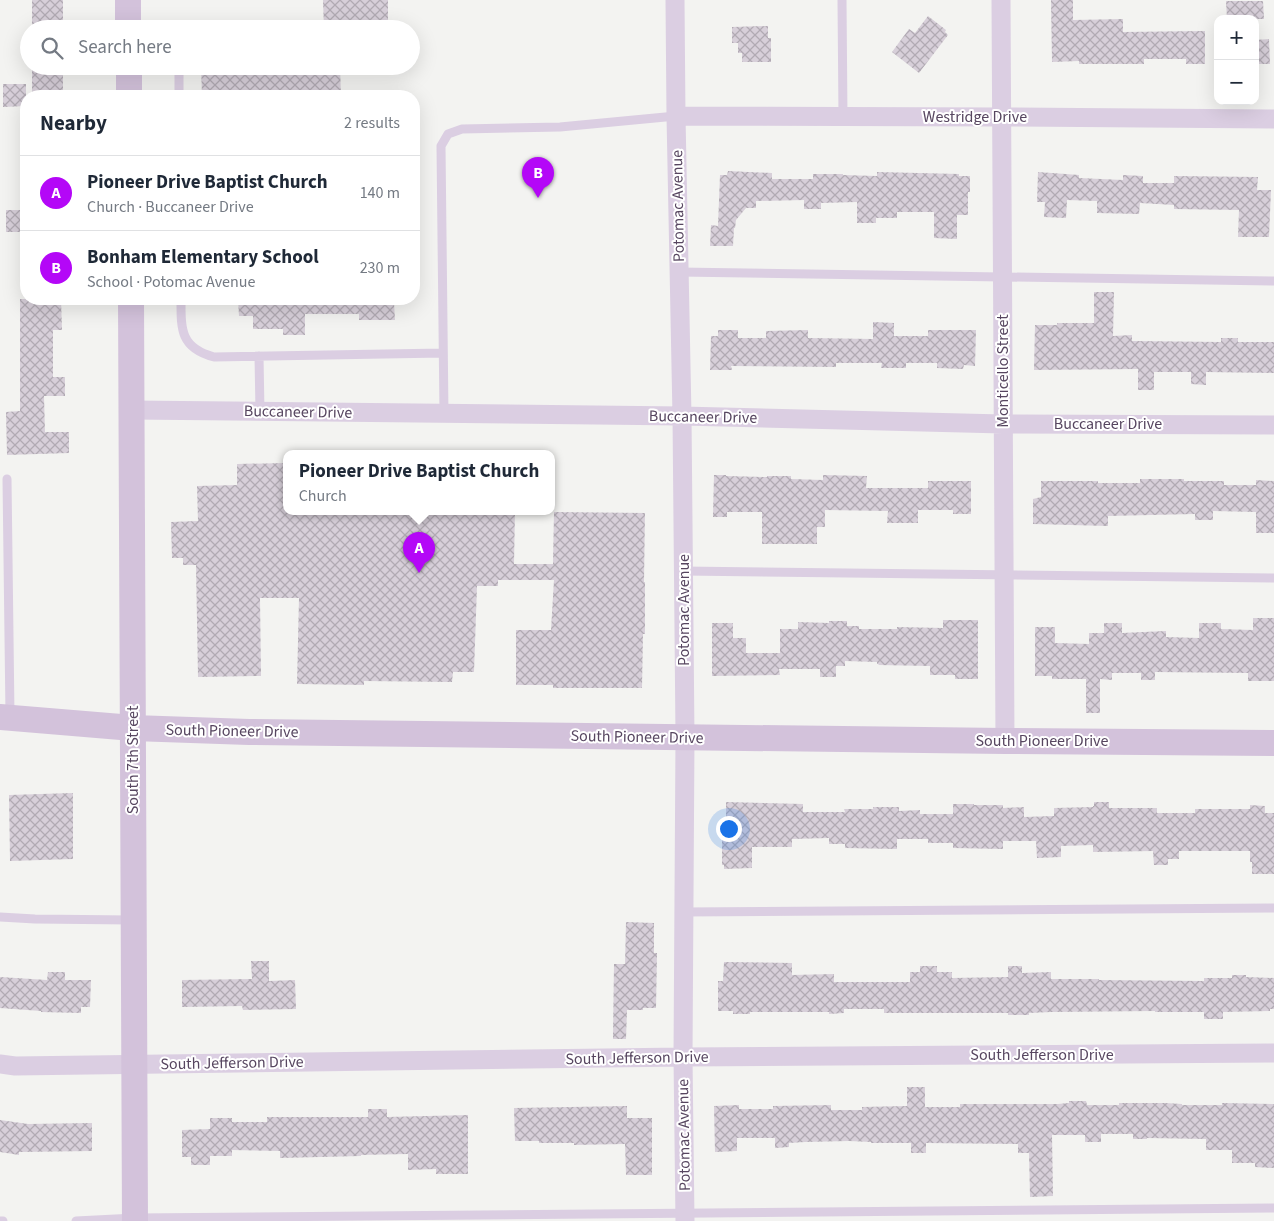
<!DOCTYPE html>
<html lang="en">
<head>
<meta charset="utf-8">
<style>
  :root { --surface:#fff; --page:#f2f2f3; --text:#1f2937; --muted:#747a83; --line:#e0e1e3; --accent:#b407f7 }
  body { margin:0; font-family:"Source Sans 3",sans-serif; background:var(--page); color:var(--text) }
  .controls { position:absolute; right:15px; top:15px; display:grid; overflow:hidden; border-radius:10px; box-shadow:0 5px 20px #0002 }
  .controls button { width:45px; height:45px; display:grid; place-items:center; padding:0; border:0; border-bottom:1px solid var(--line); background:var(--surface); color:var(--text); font:25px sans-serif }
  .you { position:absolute; left:728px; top:828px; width:18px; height:18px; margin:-12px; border:4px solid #fff; border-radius:50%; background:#1a73e8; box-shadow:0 0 0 8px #1a73e833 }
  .badge { display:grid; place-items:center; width:32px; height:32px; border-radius:50%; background:var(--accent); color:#fff; font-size:16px; font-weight:700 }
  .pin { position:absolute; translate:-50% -41px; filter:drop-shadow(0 1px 2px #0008) }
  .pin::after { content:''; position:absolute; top:26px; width:18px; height:15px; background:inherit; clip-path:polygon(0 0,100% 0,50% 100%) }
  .popup { position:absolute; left:283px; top:450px; width:272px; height:65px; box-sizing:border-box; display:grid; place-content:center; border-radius:10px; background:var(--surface); filter:drop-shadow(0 1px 4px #0005); font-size:16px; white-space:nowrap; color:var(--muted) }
  .popup b { font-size:19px; color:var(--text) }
  .popup::after { content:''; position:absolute; left:50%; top:100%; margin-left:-10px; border:10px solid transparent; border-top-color:var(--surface) }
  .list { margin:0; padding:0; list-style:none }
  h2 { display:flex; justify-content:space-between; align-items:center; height:65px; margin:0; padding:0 20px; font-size:21px }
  h2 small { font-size:16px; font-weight:400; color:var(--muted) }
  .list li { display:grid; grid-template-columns:32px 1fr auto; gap:15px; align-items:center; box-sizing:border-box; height:75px; padding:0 20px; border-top:1px solid var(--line) }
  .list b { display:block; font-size:19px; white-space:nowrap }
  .list p { margin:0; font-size:16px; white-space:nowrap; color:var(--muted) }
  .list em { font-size:16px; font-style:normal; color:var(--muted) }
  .icon { flex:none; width:28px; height:28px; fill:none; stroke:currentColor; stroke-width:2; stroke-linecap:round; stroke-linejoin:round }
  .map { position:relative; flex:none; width:1274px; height:1221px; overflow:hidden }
  .search { position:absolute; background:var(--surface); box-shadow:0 5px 20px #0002; left:20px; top:20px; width:400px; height:55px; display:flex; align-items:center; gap:12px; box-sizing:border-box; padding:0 18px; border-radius:28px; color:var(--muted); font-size:19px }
  .panel { position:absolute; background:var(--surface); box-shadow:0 5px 20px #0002; left:20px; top:90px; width:400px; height:215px; border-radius:20px }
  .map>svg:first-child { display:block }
</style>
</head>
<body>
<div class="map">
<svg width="1274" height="1221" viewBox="0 0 1274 1221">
  <defs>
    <pattern id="building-cross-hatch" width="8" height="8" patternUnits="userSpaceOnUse" patternTransform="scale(1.25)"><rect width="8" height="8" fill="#d7cfd9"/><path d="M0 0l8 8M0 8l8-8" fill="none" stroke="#b1aab3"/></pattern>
  </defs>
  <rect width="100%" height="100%" fill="#f3f3f1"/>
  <path fill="url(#building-cross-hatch)" d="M 32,0 L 63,0 L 63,29 L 32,29 Z
    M 323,0 L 388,0 L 388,29 L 324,29 Z
    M 1051,0 L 1073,0 L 1073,20 L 1123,19 L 1123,32 L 1205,31 L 1205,64 L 1186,64 L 1186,59 L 1144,59 L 1144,64 L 1079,64 L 1079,61 L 1052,62 Z
    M 1226,1 L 1263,1 L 1264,19 L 1227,19 Z
    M 928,16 L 946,30 L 945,32 L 948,35 L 919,73 L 892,52 L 909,29 L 915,33 Z
    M 768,26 L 768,38 L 771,38 L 771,62 L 742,62 L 742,53 L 738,53 L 738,43 L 732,43 L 732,27 Z
    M 1269,39 L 1270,64 L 1255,64 L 1255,40 Z
    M 32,66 L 63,66 L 63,96 L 32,96 Z
    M 201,66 L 340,66 L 341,96 L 202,96 Z
    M 3,84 L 26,84 L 26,106 L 3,107 Z
    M 728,171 L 772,173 L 772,179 L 813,179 L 813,174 L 843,174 L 843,175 L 877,176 L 877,172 L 959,174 L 959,176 L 970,176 L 970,192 L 968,192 L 968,215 L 957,215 L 957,239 L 934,238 L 934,212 L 897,212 L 897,218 L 876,218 L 876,223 L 857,223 L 857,202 L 821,203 L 821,209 L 804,209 L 804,200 L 756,201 L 756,208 L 746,208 L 736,220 L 735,228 L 734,228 L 733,246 L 710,246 L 711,225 L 718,226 L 720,175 L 727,175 Z
    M 1038,172 L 1079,175 L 1079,178 L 1123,180 L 1123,175 L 1143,176 L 1143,183 L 1174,183 L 1174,176 L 1258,177 L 1257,190 L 1271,190 L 1269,237 L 1238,237 L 1239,210 L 1174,209 L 1174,205 L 1140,203 L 1139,214 L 1097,213 L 1097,201 L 1067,200 L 1066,218 L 1044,217 L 1045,202 L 1037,202 Z
    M 6,210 L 26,210 L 26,232 L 6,232 Z
    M 1094,292 L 1114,292 L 1113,336 L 1132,335 L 1132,341 L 1221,342 L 1221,338 L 1238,338 L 1238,342 L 1274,342 L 1274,373 L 1206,372 L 1206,385 L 1191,384 L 1191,372 L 1154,372 L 1154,390 L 1138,390 L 1138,369 L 1034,370 L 1035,325 L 1057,325 L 1057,323 L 1094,323 Z
    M 20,299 L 61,299 L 62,330 L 53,330 L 53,377 L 65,377 L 65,396 L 44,396 L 45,432 L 69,432 L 69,453 L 7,455 L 6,412 L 20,411 Z
    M 238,299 L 388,299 L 388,302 L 394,302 L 395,320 L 359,320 L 359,314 L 305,314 L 305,335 L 283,335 L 283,329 L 253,329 L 253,316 L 239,316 Z
    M 873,322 L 894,323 L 894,336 L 928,336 L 928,330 L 976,330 L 975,366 L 964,365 L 963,369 L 937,368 L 937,363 L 906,363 L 906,368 L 881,368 L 882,363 L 836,363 L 836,367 L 731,366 L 732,370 L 710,370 L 711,336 L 718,336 L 718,330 L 738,330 L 738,338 L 766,338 L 766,331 L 808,330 L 808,338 L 873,339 Z
    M 286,463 L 286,512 L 515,512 L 514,564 L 553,564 L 554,512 L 645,513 L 644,582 L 645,582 L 645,634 L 643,634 L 642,688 L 553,688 L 553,685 L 516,685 L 516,630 L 551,630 L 554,580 L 498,580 L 498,586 L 477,586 L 474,672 L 453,672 L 452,682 L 364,681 L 364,685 L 297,684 L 299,598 L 260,598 L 261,676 L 198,677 L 196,565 L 183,565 L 183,558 L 172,558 L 171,522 L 198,521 L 197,486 L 237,485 L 237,464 Z
    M 714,475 L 726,475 L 726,476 L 767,477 L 767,476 L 791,476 L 791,479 L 823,480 L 823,475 L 867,476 L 866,488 L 928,488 L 928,481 L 971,481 L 971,514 L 953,514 L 953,510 L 918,510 L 918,523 L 887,523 L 888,511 L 825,510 L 825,527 L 817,527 L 817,544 L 762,544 L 762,512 L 727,512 L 727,517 L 713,517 Z
    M 1140,479 L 1184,479 L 1184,481 L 1224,481 L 1224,485 L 1256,485 L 1256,480 L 1274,481 L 1274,533 L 1256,533 L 1256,512 L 1213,511 L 1213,520 L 1195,520 L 1195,514 L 1108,516 L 1108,526 L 1033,524 L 1033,499 L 1041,497 L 1041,481 L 1098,481 L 1098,483 L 1140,483 Z
    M 1253,618 L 1274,618 L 1274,681 L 1248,681 L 1248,673 L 1155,672 L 1155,680 L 1141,680 L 1141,673 L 1112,673 L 1112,680 L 1100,679 L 1100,713 L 1086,713 L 1086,679 L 1052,679 L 1052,676 L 1035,676 L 1035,627 L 1055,627 L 1055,643 L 1089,644 L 1089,633 L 1104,633 L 1104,623 L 1122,623 L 1122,633 L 1166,631 L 1166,637 L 1199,638 L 1199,623 L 1221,623 L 1221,629 L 1253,630 Z
    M 943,620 L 978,620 L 978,679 L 955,679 L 955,675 L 930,675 L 930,666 L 878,665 L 879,664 L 877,664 L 877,662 L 845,661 L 845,666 L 836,666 L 836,677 L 820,677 L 820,669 L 779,669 L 780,675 L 712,676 L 712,623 L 733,623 L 733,638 L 746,638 L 746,653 L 780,653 L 780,629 L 798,629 L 798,622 L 829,623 L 829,621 L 847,621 L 847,626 L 859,626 L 859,629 L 897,629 L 897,627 L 943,628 Z
    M 73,793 L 73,859 L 10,861 L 9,795 Z
    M 726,802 L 803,804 L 803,812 L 845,812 L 844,809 L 873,809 L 873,807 L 899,807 L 899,811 L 920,810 L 920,814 L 953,814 L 953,804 L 974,804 L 974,805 L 1003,805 L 1003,808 L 1024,807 L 1024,817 L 1054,816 L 1054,808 L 1093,807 L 1093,806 L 1094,806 L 1094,802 L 1109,802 L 1109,808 L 1157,808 L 1157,813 L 1195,813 L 1195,809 L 1250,809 L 1250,805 L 1265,806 L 1265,813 L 1274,813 L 1274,874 L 1252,874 L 1252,862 L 1250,862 L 1250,851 L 1179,851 L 1179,859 L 1168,859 L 1168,865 L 1154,865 L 1153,851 L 1093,852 L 1093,845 L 1061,846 L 1061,857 L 1037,858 L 1036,841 L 1003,841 L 1003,849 L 953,848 L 953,843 L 928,843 L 928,839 L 897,839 L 897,849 L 845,848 L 845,844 L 829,844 L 829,838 L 792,839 L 792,847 L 752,847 L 752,868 L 724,869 L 724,865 L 722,865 L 722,835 L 726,835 Z
    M 626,922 L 654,923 L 654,953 L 657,953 L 656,1008 L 643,1008 L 643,1010 L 627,1010 L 626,1039 L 613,1039 L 614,964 L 625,964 Z
    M 251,961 L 269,961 L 269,981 L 295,980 L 296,1009 L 243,1010 L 242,1006 L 182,1007 L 182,980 L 252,979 Z
    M 724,962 L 792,963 L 792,975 L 834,974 L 834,982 L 910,982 L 910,972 L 920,972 L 920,966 L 937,966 L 937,972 L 952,972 L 952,978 L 1008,977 L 1008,966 L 1022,966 L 1022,973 L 1051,972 L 1051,979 L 1099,979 L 1099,980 L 1204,981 L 1204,978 L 1232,978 L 1232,975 L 1246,975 L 1246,977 L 1274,978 L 1274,1009 L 1270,1009 L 1270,1011 L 1223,1012 L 1223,1019 L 1204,1019 L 1204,1012 L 1155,1012 L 1155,1011 L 1051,1012 L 1029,1013 L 1029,1015 L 1008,1015 L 1008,1013 L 884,1013 L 884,1009 L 844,1009 L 844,1013 L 829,1014 L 829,1012 L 750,1012 L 750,1014 L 733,1014 L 733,1011 L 718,1011 L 718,981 L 723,981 Z
    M 48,972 L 65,972 L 65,980 L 91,980 L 90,1007 L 81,1007 L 81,1013 L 41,1012 L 41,1011 L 0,1008 L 0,977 L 47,980 Z
    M 907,1087 L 925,1087 L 925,1107 L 960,1107 L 960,1104 L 1058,1104 L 1069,1103 L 1069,1101 L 1086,1101 L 1087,1105 L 1119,1105 L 1119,1103 L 1165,1103 L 1182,1104 L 1182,1105 L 1222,1105 L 1222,1103 L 1274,1104 L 1274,1168 L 1255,1167 L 1255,1163 L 1232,1163 L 1232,1150 L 1206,1150 L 1206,1139 L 1147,1138 L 1147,1139 L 1133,1139 L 1133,1134 L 1101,1134 L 1101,1142 L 1085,1142 L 1085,1135 L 1052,1135 L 1053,1196 L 1030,1197 L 1029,1153 L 1018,1153 L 1018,1144 L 926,1143 L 926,1153 L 911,1153 L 911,1143 L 871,1143 L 871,1142 L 849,1141 L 805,1142 L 789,1143 L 789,1147 L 775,1148 L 775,1138 L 737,1138 L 737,1151 L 715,1152 L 714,1106 L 739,1105 L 739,1109 L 773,1109 L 773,1106 L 831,1105 L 831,1110 L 862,1110 L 862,1107 L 907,1106 Z
    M 627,1106 L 627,1118 L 652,1118 L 652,1175 L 626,1175 L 625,1144 L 574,1145 L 574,1143 L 539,1143 L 539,1141 L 515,1141 L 514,1108 Z
    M 368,1109 L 387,1109 L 387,1117 L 468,1115 L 468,1174 L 436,1174 L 436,1169 L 408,1170 L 408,1154 L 361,1155 L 361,1156 L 280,1158 L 280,1151 L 232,1150 L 232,1156 L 210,1156 L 210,1165 L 191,1165 L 191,1157 L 182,1157 L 182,1130 L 210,1129 L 210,1118 L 232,1118 L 232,1122 L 267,1122 L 267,1117 L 368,1117 Z
    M 0,1120 L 28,1124 L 92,1123 L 92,1151 L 19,1152 L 19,1155 L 0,1152 Z"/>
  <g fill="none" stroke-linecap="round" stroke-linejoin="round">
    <path stroke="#dbcee2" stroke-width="9" d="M 842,0 L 843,117
      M 179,66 L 179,96
      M 679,272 L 1274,281
      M 181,299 C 181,329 180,348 214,357 L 443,353
      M 259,356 L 260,412
      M 444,414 L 441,146 L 448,134 L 462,129 L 560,127 L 676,116
      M 7,479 L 10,715
      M 683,571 L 1274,578
      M 683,912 L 1274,908
      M 0,917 L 35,919 L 131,920
      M 0,1221 L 3,1221
      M 76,1221 L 135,1218 L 1274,1208"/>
    <path stroke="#dbcee2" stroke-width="19" d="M 675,0 L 676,116 L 682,416 L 685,737 L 683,1057 L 685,1221
      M 1001,0 L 1005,741
      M 676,116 L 1002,117 L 1274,119
      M 132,410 L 682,416 L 1003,424 L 1274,425
      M 0,1064 L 15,1066 L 683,1057 L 1274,1053"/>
    <path stroke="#d3c2db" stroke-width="26" d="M 128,0 L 128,29
      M 129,66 L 129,96
      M 131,299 L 135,1221
      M 0,717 L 133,728 L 249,732 L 1005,741 L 1274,743"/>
  </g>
  <g text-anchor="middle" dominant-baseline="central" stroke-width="4" stroke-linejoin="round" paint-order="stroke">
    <g font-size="16" fill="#574660" stroke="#fff">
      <text x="975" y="117">Westridge Drive</text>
      <text transform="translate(678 206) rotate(-91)">Potomac Avenue</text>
      <text transform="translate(1003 371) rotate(-90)">Monticello Street</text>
      <text transform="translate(298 412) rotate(1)">Buccaneer Drive</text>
      <text transform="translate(703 417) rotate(1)">Buccaneer Drive</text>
      <text x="1108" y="424">Buccaneer Drive</text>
      <text transform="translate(684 610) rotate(-90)">Potomac Avenue</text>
      <text transform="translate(232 731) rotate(1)">South Pioneer Drive</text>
      <text transform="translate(637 737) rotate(1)">South Pioneer Drive</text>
      <text x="1042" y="741">South Pioneer Drive</text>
      <text transform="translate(133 760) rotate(-90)">South 7th Street</text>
      <text x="1042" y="1055">South Jefferson Drive</text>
      <text transform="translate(637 1058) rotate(-1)">South Jefferson Drive</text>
      <text transform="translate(232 1063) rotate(-1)">South Jefferson Drive</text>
      <text transform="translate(684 1135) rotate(-91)">Potomac Avenue</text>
    </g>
  </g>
</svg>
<div class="controls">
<button>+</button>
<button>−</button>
</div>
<div class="you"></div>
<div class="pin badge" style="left:419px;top:573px">A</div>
<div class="popup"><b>Pioneer Drive Baptist Church</b>Church</div>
<div class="pin badge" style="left:538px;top:198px">B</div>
<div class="search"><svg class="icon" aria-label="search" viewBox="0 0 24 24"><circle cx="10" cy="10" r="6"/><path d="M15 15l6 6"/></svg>Search here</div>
<section class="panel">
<h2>Nearby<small>2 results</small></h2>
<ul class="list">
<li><span class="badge">A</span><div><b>Pioneer Drive Baptist Church</b><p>Church · Buccaneer Drive</p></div><em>140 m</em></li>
<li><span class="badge">B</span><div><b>Bonham Elementary School</b><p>School · Potomac Avenue</p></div><em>230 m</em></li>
</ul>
</section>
</div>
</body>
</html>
